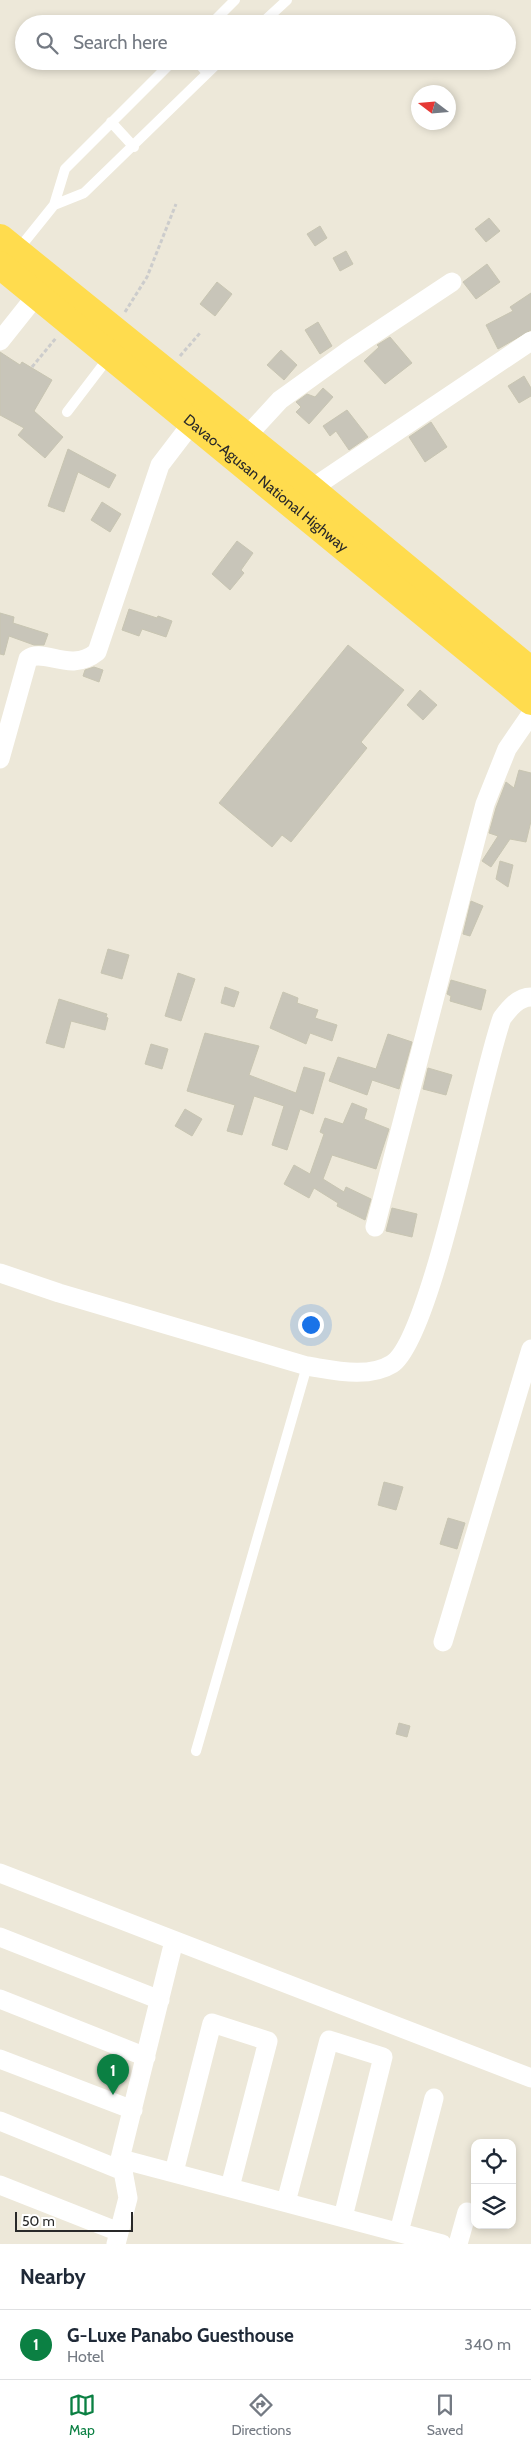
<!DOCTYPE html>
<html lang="en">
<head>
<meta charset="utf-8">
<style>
  :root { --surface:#fff; --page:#f2f2f3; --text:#1f2937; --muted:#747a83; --line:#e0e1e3; --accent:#0b8043 }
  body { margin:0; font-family:Cabin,sans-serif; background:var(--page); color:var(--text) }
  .controls { position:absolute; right:15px; bottom:15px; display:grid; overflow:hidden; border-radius:10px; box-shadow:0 2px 8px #0003 }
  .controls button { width:45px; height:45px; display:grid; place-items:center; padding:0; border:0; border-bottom:1px solid var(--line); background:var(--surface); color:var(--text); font:25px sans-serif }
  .compass { position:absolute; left:411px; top:85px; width:45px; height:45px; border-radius:50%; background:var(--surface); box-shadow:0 2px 8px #0003; rotate:286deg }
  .scale { position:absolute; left:15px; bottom:12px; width:118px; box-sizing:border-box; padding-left:5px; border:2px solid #292929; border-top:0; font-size:14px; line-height:18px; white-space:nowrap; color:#292929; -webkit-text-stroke:4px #fff; paint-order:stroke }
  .you { position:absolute; left:310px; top:1324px; width:18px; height:18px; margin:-12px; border:4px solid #fff; border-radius:50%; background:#1a73e8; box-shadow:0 0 0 8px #1a73e833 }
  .badge { display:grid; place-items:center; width:32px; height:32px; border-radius:50%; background:var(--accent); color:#fff; font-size:16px; font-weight:700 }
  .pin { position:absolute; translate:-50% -41px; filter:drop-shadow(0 1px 2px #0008) }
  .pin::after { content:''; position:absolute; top:26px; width:18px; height:15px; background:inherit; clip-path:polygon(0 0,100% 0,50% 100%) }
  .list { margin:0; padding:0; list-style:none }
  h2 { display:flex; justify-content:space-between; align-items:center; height:65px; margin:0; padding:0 20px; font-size:21px }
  h2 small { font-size:16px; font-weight:400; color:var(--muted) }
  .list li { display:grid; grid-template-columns:32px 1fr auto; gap:15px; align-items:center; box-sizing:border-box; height:70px; padding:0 20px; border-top:1px solid var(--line) }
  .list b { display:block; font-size:19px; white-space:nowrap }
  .list p { margin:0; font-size:16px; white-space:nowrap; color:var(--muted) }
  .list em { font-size:16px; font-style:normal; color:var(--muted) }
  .icon { flex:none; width:28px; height:28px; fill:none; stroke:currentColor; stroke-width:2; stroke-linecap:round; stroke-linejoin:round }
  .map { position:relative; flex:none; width:531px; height:2244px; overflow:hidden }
  .search { position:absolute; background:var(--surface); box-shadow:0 2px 8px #0003; left:15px; right:15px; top:15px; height:55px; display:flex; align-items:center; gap:12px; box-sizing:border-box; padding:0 18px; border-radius:28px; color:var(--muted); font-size:19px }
  .sheet { height:135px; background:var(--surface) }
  nav { display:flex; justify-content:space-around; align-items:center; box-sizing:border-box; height:70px; border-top:1px solid var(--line); background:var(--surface); font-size:14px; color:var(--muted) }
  nav a { display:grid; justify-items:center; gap:2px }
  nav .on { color:var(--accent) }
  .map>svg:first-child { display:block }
</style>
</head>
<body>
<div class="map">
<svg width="531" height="2244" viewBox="0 0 531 2244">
  <rect width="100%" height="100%" fill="#ede8d9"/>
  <path fill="#c8c5b9" stroke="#c8c5b2" d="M 489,218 L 500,231 L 486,242 L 475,229 Z
    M 320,226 L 327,238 L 315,246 L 307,234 Z
    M 346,251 L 353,264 L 340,271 L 333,258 Z
    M 487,264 L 500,282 L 476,299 L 463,282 Z
    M 217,282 L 232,294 L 215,316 L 200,304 Z
    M 531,293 L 531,330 L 498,349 L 486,325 L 513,311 L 510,307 Z
    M 318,322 L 332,346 L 320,354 L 305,330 Z
    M 390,337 L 412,363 L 385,384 L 364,361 L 379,347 L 377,345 Z
    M 281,350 L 297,365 L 284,380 L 267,365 Z
    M 0,352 L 20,365 L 22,362 L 52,380 L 34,411 L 63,437 L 45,458 L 18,435 L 24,428 L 0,415 Z
    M 524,376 L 531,388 L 531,396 L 519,403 L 508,386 Z
    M 323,388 L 333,397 L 309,424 L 296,412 L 301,407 L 296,402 L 307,394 L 315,397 Z
    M 347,410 L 368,437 L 349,450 L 336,431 L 330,436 L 323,426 Z
    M 431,422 L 447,447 L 425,462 L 409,437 Z
    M 68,449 L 116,475 L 109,488 L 78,472 L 64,512 L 48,506 Z
    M 102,502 L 121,514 L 110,532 L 91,520 Z
    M 237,541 L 253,553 L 241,570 L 244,573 L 230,590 L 212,574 Z
    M 129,609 L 157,618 L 158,616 L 172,621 L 166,637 L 142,629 L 139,636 L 122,630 Z
    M 0,613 L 14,617 L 13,623 L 48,634 L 44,645 L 34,645 L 9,636 L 4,655 L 0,654 Z
    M 348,645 L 404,690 L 361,742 L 367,748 L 291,842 L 282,835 L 272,847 L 219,803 Z
    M 94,667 L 103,670 L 99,682 L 83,676 L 85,670 Z
    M 420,690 L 437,705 L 423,720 L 407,705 Z
    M 519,770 L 531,773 L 531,821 L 526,842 L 510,839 L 491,867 L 482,861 L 498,836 L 489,833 L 496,808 L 506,782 L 514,788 Z
    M 500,861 L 513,865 L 508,887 L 496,879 Z
    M 471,901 L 483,906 L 470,936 L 463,934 Z
    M 108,949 L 129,955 L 122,979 L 101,973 Z
    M 178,973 L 195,979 L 181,1021 L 165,1016 Z
    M 451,980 L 486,990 L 481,1010 L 450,1001 L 451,996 L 447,994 Z
    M 225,987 L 239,992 L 234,1007 L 221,1003 Z
    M 283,992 L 298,998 L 297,1003 L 318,1010 L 315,1018 L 337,1025 L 332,1041 L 310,1033 L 306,1044 L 270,1028 Z
    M 59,999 L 107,1014 L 106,1017 L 108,1018 L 105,1030 L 71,1021 L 64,1048 L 46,1043 Z
    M 205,1033 L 259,1046 L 249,1075 L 296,1093 L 304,1067 L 325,1073 L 313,1114 L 300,1109 L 287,1150 L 272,1145 L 284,1106 L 254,1096 L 242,1135 L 227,1131 L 235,1105 L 187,1091 Z
    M 388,1034 L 412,1042 L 399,1089 L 372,1080 L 367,1095 L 329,1081 L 338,1057 L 376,1069 Z
    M 151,1044 L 168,1049 L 162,1069 L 145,1064 Z
    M 428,1068 L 452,1075 L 446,1095 L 423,1089 Z
    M 352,1103 L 367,1109 L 364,1119 L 389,1129 L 376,1169 L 332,1155 L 323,1179 L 344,1192 L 346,1187 L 371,1199 L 365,1220 L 337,1206 L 338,1203 L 314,1188 L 309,1198 L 284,1184 L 294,1165 L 310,1174 L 324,1134 L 320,1132 L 325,1118 L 343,1124 Z
    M 185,1109 L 202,1119 L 192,1136 L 175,1126 Z
    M 392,1208 L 417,1214 L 412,1237 L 386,1231 Z
    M 384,1482 L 403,1487 L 396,1510 L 378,1505 Z
    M 448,1518 L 465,1523 L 457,1549 L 440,1544 Z
    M 399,1723 L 410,1726 L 407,1737 L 396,1734 Z"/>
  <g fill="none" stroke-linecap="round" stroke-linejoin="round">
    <path stroke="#ccc" stroke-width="3" stroke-dasharray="4 2.5" stroke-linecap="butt" d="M 125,312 L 147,277 L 176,204
      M 180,356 L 200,333
      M 32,367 L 56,338"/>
    <path stroke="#fff" stroke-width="10" d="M 211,24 L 235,0
      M 261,24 L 287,0
      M 197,61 L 207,73
      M 111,122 L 134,147
      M 54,205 L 84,193 L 220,61
      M 17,251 L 54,205 L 65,169 L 173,61
      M 67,412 L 109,357
      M 196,1751 L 307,1366"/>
    <path stroke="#fff" stroke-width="19" d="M 0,341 L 43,287
      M 246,437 L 280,400 L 348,351 L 452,282
      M 311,489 L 531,341
      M 0,759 L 28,659 C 43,647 70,674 97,652 L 160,465 L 199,414
      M 375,1227 L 485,804 L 507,749 L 531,714
      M 0,1273 L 59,1293 L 307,1366 C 333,1370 368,1379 392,1364 C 432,1338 480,1078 502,1018 C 509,1009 518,997 531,997
      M 443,1642 L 531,1349
      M 0,1873 L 531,2078
      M 0,1937 L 160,2000
      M 0,1999 L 146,2057
      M 0,2059 L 133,2110
      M 0,2121 L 123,2171 L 128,2198 L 116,2244
      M 121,2159 L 442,2244
      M 118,2167 L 174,1941
      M 174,2172 L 212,2023 L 268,2041 L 230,2187
      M 0,2185 L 119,2232
      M 286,2202 L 329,2040 L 383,2057 L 343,2217
      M 399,2232 L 434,2098
      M 458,2244 L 467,2212"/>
    <g stroke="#ffdc4e" stroke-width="28">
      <path d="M 0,238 L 311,489 L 531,671"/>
      <path id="s1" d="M 0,265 L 531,701"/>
    </g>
  </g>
  <g text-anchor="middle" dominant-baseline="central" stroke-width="4" stroke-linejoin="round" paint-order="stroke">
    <g font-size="15" fill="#292929" stroke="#fff">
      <text stroke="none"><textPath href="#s1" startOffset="344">Davao-Agusan National Highway</textPath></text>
    </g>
  </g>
</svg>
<div class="controls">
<button><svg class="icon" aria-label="locate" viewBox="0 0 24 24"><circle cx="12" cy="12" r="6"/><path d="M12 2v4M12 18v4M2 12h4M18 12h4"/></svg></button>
<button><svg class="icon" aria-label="layers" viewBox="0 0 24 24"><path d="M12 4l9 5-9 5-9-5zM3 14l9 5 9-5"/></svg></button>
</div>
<svg class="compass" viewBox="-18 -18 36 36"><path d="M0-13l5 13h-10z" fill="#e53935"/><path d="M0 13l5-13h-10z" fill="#747a83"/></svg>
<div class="scale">50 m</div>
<div class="you"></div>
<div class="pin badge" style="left:113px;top:2095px">1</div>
<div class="search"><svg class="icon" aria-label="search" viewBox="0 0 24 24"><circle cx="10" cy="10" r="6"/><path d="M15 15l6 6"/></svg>Search here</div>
</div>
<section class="sheet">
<h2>Nearby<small></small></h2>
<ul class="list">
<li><span class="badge">1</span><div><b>G-Luxe Panabo Guesthouse</b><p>Hotel</p></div><em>340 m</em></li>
</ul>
</section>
<nav>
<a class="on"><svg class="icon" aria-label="map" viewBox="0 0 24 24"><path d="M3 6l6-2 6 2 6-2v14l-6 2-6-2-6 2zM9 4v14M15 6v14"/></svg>Map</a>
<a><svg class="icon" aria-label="directions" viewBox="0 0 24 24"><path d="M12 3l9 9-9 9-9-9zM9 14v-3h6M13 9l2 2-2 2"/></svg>Directions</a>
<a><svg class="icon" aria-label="saved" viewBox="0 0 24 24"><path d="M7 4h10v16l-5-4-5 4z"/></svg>Saved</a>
</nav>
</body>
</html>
